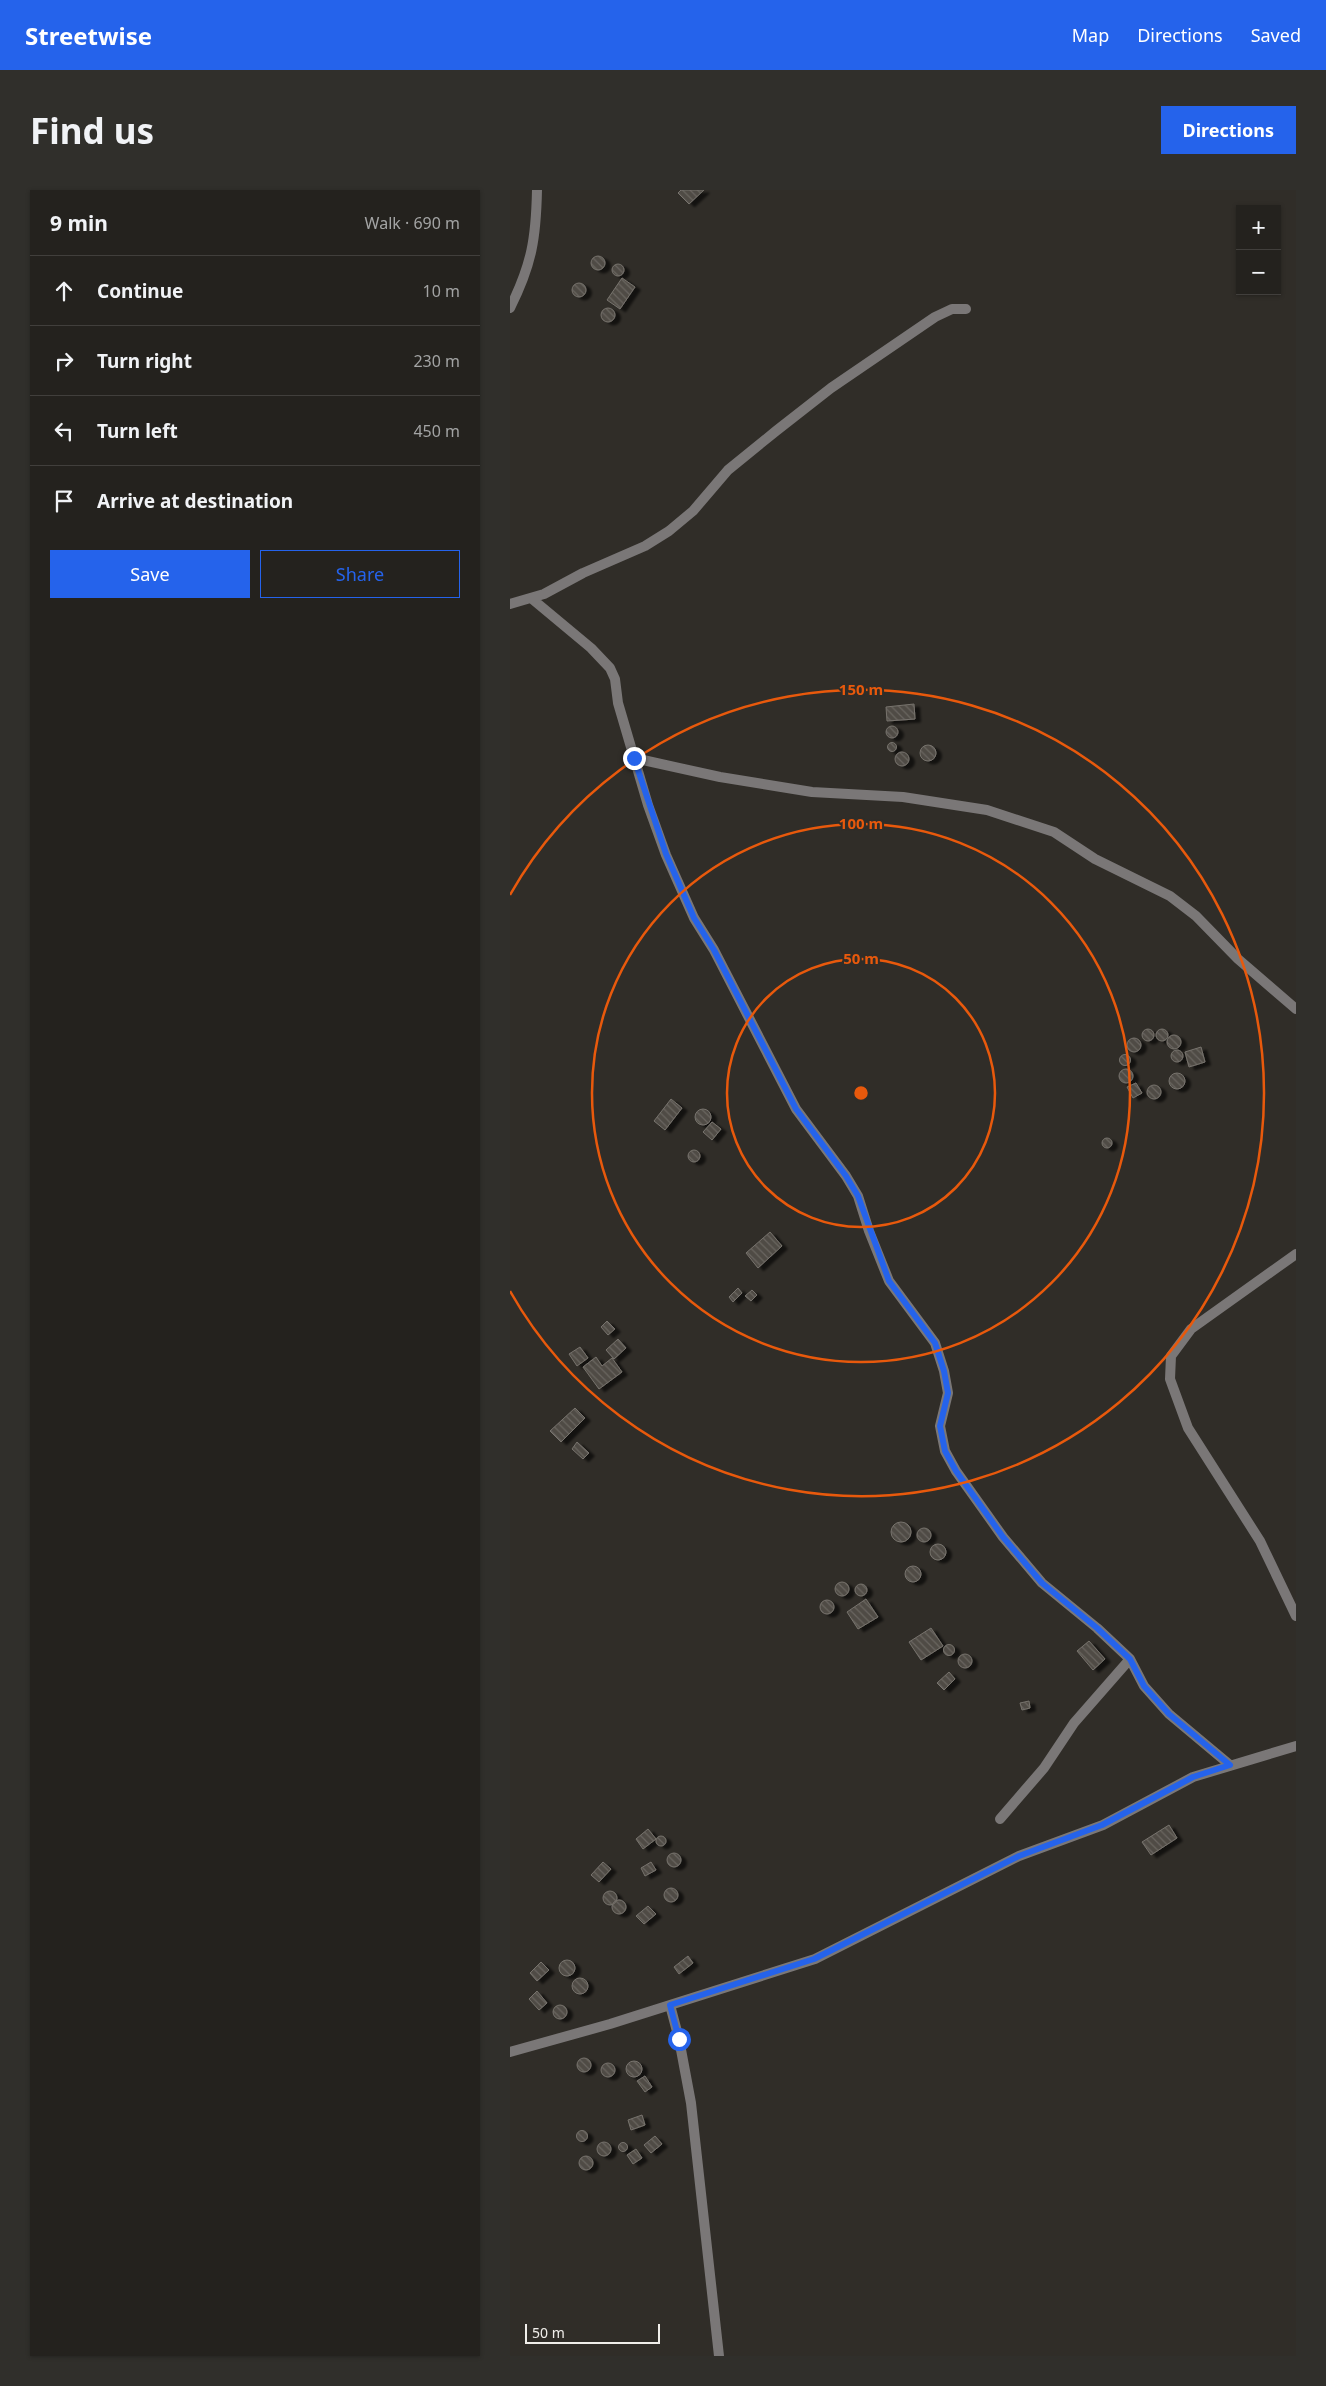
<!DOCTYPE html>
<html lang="en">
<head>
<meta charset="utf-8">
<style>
  :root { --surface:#24221e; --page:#302f2b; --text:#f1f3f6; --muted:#a3a4a4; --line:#413f3c; --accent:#2563eb }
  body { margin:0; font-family:"Noto Sans",sans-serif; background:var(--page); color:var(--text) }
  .controls { position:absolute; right:15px; top:15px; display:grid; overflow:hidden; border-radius:0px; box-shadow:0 1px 4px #0004 }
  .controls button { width:45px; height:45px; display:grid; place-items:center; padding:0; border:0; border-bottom:1px solid var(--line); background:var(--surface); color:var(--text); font:25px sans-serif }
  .scale { position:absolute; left:15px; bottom:12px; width:135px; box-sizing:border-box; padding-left:5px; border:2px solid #f0eeea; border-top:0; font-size:14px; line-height:18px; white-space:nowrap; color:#f0eeea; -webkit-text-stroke:4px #302d28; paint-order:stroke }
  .stop { position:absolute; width:15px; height:15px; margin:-11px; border:4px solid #2563eb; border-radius:50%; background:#fff }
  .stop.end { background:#2563eb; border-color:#fff; box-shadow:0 1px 5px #0008 }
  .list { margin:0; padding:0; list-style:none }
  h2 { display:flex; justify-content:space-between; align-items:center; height:65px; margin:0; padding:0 20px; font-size:21px }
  h2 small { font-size:16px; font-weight:400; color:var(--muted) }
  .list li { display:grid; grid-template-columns:32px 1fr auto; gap:15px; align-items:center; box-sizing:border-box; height:70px; padding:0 20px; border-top:1px solid var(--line) }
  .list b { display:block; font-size:19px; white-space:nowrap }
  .list em { font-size:16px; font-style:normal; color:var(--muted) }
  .actions { display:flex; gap:10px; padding:15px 20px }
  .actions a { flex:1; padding:11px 0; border:1px solid var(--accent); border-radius:0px; text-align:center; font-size:18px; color:var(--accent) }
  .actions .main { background:var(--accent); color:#fff }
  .icon { flex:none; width:28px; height:28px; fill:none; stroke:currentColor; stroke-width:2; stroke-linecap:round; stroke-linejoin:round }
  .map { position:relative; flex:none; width:786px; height:2166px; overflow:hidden; border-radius:0px }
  header { display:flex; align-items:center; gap:30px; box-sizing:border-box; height:70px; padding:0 25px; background:var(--accent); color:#fff }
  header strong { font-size:24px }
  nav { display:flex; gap:28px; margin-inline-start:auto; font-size:18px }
  .intro { display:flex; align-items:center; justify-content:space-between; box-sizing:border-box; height:120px; padding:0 30px }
  h1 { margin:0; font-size:35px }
  .button { padding:12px 22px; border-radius:0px; background:var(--accent); color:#fff; font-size:18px; font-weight:700 }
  main { display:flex; gap:30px; padding:0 30px }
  aside { flex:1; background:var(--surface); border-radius:0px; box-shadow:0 1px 4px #0004 }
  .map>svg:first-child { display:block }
</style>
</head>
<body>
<header>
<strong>Streetwise</strong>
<nav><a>Map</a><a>Directions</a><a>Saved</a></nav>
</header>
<div class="intro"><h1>Find us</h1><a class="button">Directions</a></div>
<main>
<aside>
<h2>9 min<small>Walk · 690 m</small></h2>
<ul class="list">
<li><svg class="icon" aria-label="ahead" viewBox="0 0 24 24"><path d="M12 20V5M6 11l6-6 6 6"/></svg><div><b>Continue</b></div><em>10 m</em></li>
<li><svg class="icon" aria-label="right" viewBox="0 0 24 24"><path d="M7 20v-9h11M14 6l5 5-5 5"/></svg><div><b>Turn right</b></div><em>230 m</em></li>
<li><svg class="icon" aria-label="left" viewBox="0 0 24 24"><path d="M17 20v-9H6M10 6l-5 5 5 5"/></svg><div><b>Turn left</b></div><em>450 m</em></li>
<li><svg class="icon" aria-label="arrive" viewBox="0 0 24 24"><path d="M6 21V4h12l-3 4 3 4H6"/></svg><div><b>Arrive at destination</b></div></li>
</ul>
<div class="actions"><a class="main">Save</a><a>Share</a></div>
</aside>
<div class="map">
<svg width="786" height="2166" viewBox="0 0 786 2166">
  <defs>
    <pattern id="building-back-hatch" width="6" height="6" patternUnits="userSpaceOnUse" patternTransform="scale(1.25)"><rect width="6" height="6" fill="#4f4b45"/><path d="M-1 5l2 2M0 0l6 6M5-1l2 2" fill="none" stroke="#696560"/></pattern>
    <filter id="shadow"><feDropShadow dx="5.5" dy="3" stdDeviation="1" flood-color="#0009"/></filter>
  </defs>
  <rect width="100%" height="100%" fill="#302d28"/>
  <path fill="url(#building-back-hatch)" stroke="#77736d" filter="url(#shadow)" d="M 171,0 L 194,0 L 179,14 L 168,3 Z
    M81 73a7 7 0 1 1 14 0a7 7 0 1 1-14 0Z
    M102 80a6 6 0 1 1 12 0a6 6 0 1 1-12 0Z
    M 112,88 L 125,97 L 110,119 L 97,110 Z
    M62 100a7 7 0 1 1 14 0a7 7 0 1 1-14 0Z
    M91 125a7 7 0 1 1 14 0a7 7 0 1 1-14 0Z
    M 404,514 L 405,529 L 377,531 L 376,517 Z
    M376 542a6 6 0 1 1 12 0a6 6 0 1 1-12 0Z
    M377.5 557a4.5 4.5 0 1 1 9 0a4.5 4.5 0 1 1-9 0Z
    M410 563a8 8 0 1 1 16 0a8 8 0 1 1-16 0Z
    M385 569a7 7 0 1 1 14 0a7 7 0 1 1-14 0Z
    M632 845a6 6 0 1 1 12 0a6 6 0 1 1-12 0Z
    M646 845a6 6 0 1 1 12 0a6 6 0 1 1-12 0Z
    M657 852a7 7 0 1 1 14 0a7 7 0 1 1-14 0Z
    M617 855a7 7 0 1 1 14 0a7 7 0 1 1-14 0Z
    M 691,857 L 695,872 L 679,877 L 675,862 Z
    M661 866a6 6 0 1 1 12 0a6 6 0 1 1-12 0Z
    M609.5 870a5.5 5.5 0 1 1 11 0a5.5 5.5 0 1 1-11 0Z
    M609 886a7 7 0 1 1 14 0a7 7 0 1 1-14 0Z
    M659 891a8 8 0 1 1 16 0a8 8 0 1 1-16 0Z
    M 626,893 L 632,903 L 623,908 L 617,897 Z
    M637 902a7 7 0 1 1 14 0a7 7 0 1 1-14 0Z
    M 161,909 L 172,918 L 155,940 L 144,931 Z
    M185 927a8 8 0 1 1 16 0a8 8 0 1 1-16 0Z
    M 202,932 L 211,939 L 202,950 L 193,942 Z
    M592 953a5 5 0 1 1 10 0a5 5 0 1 1-10 0Z
    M178 966a6 6 0 1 1 12 0a6 6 0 1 1-12 0Z
    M 260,1042 L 272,1056 L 248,1078 L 236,1063 Z
    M 228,1098 L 232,1103 L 223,1112 L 219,1107 Z
    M 242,1100 L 247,1105 L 241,1111 L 235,1106 Z
    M 97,1131 L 105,1139 L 98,1145 L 91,1137 Z
    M 108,1149 L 116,1158 L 104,1169 L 96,1160 Z
    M 70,1157 L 78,1168 L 67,1176 L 59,1164 Z
    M 86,1167 L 92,1176 L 102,1168 L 112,1182 L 89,1199 L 73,1177 Z
    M 65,1218 L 75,1228 L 51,1252 L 40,1241 Z
    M 67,1252 L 79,1263 L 73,1269 L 62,1259 Z
    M381 1342a10 10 0 1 1 20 0a10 10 0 1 1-20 0Z
    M407 1345a7 7 0 1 1 14 0a7 7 0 1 1-14 0Z
    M420 1362a8 8 0 1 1 16 0a8 8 0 1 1-16 0Z
    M395 1384a8 8 0 1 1 16 0a8 8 0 1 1-16 0Z
    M325 1399a7 7 0 1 1 14 0a7 7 0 1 1-14 0Z
    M345 1400a6 6 0 1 1 12 0a6 6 0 1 1-12 0Z
    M 356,1409 L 368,1427 L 348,1439 L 337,1422 Z
    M310 1417a7 7 0 1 1 14 0a7 7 0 1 1-14 0Z
    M 421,1438 L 433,1456 L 411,1470 L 399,1452 Z
    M 579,1451 L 595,1469 L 583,1480 L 567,1461 Z
    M433.5 1460a5.5 5.5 0 1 1 11 0a5.5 5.5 0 1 1-11 0Z
    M448 1471a7 7 0 1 1 14 0a7 7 0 1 1-14 0Z
    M 439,1482 L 445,1489 L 434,1500 L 427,1493 Z
    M 519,1511 L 520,1518 L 512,1520 L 510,1513 Z
    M 659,1635 L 667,1648 L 641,1665 L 632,1652 Z
    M 138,1639 L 146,1649 L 133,1659 L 126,1649 Z
    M146 1651a5 5 0 1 1 10 0a5 5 0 1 1-10 0Z
    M157 1670a7 7 0 1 1 14 0a7 7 0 1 1-14 0Z
    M 93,1672 L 101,1679 L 89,1692 L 81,1685 Z
    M 141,1672 L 146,1680 L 135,1686 L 131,1678 Z
    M154 1705a7 7 0 1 1 14 0a7 7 0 1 1-14 0Z
    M93 1708a7 7 0 1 1 14 0a7 7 0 1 1-14 0Z
    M102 1717a7 7 0 1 1 14 0a7 7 0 1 1-14 0Z
    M 138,1716 L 146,1724 L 134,1734 L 126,1726 Z
    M 178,1766 L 183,1773 L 169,1784 L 164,1777 Z
    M49 1778a8 8 0 1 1 16 0a8 8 0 1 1-16 0Z
    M 31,1772 L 39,1780 L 27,1791 L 20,1783 Z
    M62 1796a8 8 0 1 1 16 0a8 8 0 1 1-16 0Z
    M 27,1801 L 37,1813 L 29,1820 L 19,1809 Z
    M43 1822a7 7 0 1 1 14 0a7 7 0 1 1-14 0Z
    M67 1875a7 7 0 1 1 14 0a7 7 0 1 1-14 0Z
    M116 1879a8 8 0 1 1 16 0a8 8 0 1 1-16 0Z
    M91 1880a7 7 0 1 1 14 0a7 7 0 1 1-14 0Z
    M 135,1886 L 142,1897 L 135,1902 L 127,1891 Z
    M 132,1925 L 135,1935 L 121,1940 L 118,1930 Z
    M66.5 1946a5.5 5.5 0 1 1 11 0a5.5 5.5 0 1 1-11 0Z
    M 145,1946 L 152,1954 L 141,1963 L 134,1955 Z
    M87 1959a7 7 0 1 1 14 0a7 7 0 1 1-14 0Z
    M108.5 1957a4.5 4.5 0 1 1 9 0a4.5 4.5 0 1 1-9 0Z
    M 126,1959 L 132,1968 L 123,1974 L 117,1965 Z
    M69 1973a7 7 0 1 1 14 0a7 7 0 1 1-14 0Z"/>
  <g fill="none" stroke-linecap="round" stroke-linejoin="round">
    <path stroke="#7a7777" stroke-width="10" d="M 0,118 C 22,74 26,48 27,0
      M 21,408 L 81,458 L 100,478 L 105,489 L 108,513 L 138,615 L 156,665 L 184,728 L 204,760 L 286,919 L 336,986 L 348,1006 L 359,1041 L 379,1091 L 425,1153 L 434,1181 L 438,1203 L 430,1236 L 435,1261 L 446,1281 L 493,1347 L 532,1393 L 587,1438 L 620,1469 L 634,1496 L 659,1524 L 720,1575
      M 0,414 L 34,404 L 73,383 L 135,356 L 159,341 L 183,321 L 218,280 L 266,241 L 321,198 L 425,127 L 442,119 L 456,119
      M 124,568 L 210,587 L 302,602 L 393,607 L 477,620 L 544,642 L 585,669 L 660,706 L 686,726 L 728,769 L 786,819
      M 786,1064 L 681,1139 L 661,1166 L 660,1189 L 678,1238 L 750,1351 L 786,1426
      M 490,1629 L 534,1578 L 564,1533 L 620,1469
      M 160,1815 L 169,1849 L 181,1913 L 209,2166
      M 0,1862 L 100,1834 L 305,1769 L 509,1666 L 593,1635 L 683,1587 L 786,1556"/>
  </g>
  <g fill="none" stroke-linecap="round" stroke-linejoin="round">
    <path stroke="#2563eb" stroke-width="6" d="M 124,568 L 156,664 L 184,728 L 204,760 L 286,919 L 336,986 L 348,1006 L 379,1091 L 425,1153 L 434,1181 L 438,1203 L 430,1236 L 435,1261 L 446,1281 L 493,1347 L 532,1393 L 587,1438 L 620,1469 L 634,1496 L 659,1524 L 720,1575 L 683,1587 L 592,1635 L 509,1666 L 304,1769 L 160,1815 L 169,1849"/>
  </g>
  <g fill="none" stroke="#e8590c" stroke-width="2.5">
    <circle cx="351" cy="903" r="134"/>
    <circle cx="351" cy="903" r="269"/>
    <path d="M0 705A403 403 0 1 1 0 1101"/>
  </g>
  <circle cx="351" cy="903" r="8" fill="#e8590c" stroke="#302d28" stroke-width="2.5"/>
  <g font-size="15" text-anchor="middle" font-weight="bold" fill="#e8590c" stroke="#302d28" stroke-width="4" stroke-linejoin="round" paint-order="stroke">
    <text x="351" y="505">150 m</text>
    <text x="351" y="639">100 m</text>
    <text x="351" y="774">50 m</text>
  </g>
</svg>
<div class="controls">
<button>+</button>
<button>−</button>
</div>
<div class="scale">50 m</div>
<div class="stop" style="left:169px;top:1849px"></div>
<div class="stop end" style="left:124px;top:568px"></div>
</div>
</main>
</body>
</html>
